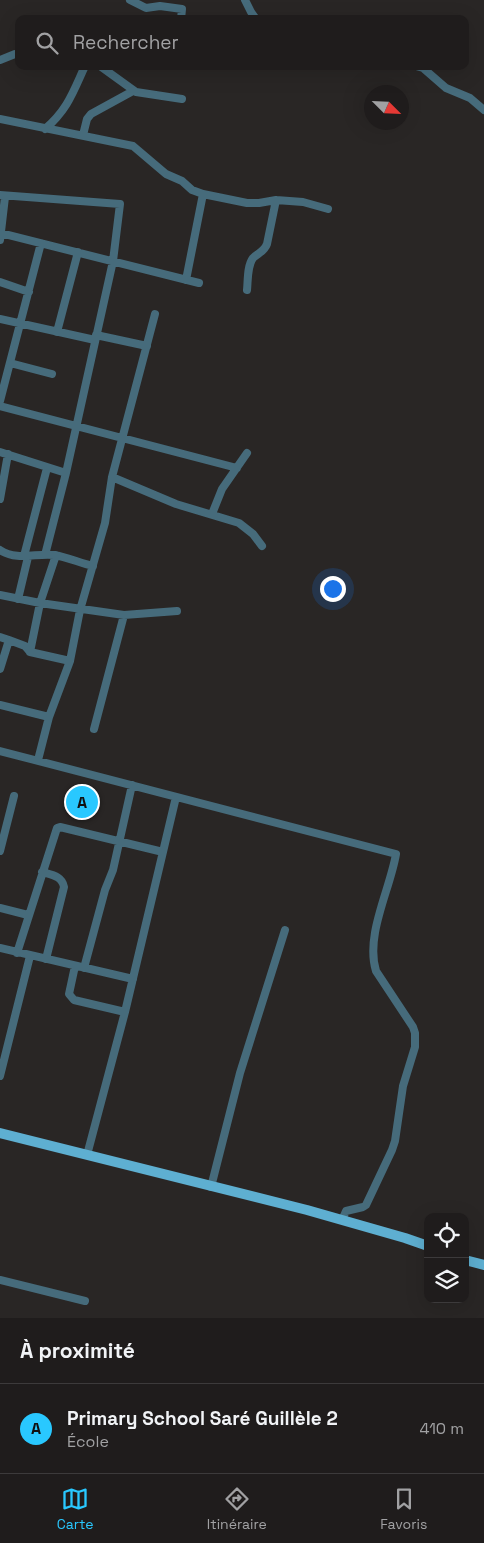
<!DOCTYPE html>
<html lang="fr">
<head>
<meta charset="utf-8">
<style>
  :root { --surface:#1f1c1c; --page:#272525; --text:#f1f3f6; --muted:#a1a1a3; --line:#3c3a3b; --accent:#29c8ff }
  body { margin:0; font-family:"Space Grotesk",sans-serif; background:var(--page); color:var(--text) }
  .controls { position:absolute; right:15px; bottom:15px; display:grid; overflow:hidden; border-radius:10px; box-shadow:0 5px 20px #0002 }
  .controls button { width:45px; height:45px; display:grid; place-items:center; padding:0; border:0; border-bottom:1px solid var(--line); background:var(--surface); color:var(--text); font:25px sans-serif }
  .compass { position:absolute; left:364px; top:85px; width:45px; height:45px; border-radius:50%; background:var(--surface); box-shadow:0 5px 20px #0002; rotate:114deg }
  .you { position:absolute; left:332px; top:588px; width:18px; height:18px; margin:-12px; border:4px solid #fff; border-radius:50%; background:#1a73e8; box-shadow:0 0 0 8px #1a73e833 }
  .badge { display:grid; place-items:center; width:32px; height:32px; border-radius:50%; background:var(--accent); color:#111; font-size:16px; font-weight:700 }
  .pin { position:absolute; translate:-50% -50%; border:2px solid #fff; box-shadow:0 1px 5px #0006 }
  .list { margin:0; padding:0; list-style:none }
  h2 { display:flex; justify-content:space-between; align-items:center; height:65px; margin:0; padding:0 20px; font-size:21px }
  h2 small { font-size:16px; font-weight:400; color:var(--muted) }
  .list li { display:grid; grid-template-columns:32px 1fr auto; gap:15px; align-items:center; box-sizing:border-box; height:90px; padding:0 20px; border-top:1px solid var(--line) }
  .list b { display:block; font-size:19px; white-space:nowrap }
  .list p { margin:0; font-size:16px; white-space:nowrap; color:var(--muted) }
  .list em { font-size:16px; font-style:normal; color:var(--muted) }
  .icon { flex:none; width:28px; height:28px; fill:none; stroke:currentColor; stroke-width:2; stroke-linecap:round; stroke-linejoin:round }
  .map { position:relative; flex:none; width:484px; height:1318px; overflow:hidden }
  .search { position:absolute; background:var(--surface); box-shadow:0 5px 20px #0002; left:15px; right:15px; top:15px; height:55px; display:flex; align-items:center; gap:12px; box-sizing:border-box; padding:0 18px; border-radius:10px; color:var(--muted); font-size:19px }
  .sheet { height:155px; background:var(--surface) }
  nav { display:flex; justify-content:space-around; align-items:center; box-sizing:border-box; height:70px; border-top:1px solid var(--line); background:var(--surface); font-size:14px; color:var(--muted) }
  nav a { display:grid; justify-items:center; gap:2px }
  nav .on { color:var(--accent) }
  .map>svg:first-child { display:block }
</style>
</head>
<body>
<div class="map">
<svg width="484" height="1318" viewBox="0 0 484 1318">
  <rect width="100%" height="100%" fill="#292625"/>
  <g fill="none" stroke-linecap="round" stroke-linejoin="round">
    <path stroke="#466b7b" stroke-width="8" d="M 130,0 L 146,8 L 160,6 L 182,9 L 181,19
      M 245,0 L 251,12 L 256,19
      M 0,60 L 15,54 L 19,54
      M 100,66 L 136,92 L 182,99
      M 416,66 L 423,68 L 446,88 L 470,98 L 484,110
      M 0,119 L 133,146 L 166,174 L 182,181 L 192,190 L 203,194
      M 45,129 C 68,109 73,92 85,66
      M 83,135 L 87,119 L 91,114 L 133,91
      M 0,195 L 120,204 L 113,261 L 66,473 L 45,555
      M 0,233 L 199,283
      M 0,240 L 5,197
      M 186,280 L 203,194 L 247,203 L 259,203 L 276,200 L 303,202 L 328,209
      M 0,282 L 29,292
      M 247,290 C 248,281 247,266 253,258 C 258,253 264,252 267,244 L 276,200
      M 0,319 L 95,340
      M 57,332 L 78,252
      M 96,335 L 147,346
      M 10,363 L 52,374
      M 0,401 L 41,243
      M 0,406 L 237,468
      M 0,452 L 66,473
      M 112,477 L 176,504 L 239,523 L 253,534 L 262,546
      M 0,499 L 8,454
      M 212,514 L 222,489 L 247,453
      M 0,550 C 17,561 36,553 54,555 C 67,557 80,563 93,566
      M 24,556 L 47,468
      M 0,595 L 40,603 L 124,615 L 177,611
      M 18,599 L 28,557
      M 0,637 L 9,640 L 0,669
      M 9,640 L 25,646 L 30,652 L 70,661
      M 30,652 L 40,603 L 56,555
      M 0,705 L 49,717
      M 94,729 L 124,615
      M 0,751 L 396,854 C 390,890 365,935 376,971 L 413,1027 L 415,1033 L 415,1047 L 403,1086 L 395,1141 L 392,1150 L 366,1205 L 363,1207 L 346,1211 L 342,1220
      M 38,760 L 49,717 L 70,661 L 80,610 L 105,523 L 112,477 L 155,314
      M 0,851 L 14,796
      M 42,872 C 52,875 62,876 64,887 L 46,959
      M 0,908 L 28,915
      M 0,948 L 133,979
      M 17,953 L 57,828 L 60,827 L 163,852
      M 75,966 L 69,994 L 74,1000 L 125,1012
      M 84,968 L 105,890 L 113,870 L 132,785
      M 0,1076 L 30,956
      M 87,1155 L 125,1012 L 176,797
      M 211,1187 L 240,1073 L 285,930
      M 0,1280 L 85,1301"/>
    <path stroke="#5eafd1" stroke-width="10" d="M 0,1133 L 307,1210 L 405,1238 L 428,1246
      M 465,1260 L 484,1265"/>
  </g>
</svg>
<div class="controls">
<button><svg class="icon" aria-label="locate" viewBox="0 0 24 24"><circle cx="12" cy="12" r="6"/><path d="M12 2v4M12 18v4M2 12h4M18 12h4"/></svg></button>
<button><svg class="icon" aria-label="layers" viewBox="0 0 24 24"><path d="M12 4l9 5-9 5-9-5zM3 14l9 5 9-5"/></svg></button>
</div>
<svg class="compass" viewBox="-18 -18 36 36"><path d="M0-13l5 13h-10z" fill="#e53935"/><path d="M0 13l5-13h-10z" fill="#a1a1a3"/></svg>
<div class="you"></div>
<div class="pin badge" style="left:82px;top:802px">A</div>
<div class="search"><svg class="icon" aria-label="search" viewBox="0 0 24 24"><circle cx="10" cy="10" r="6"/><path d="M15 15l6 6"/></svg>Rechercher</div>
</div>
<section class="sheet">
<h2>À proximité<small></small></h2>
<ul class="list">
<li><span class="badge">A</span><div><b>Primary School Saré Guillèle 2</b><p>École</p></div><em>410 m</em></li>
</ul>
</section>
<nav>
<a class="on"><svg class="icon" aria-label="map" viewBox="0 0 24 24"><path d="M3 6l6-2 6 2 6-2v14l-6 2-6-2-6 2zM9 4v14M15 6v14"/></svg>Carte</a>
<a><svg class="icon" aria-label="directions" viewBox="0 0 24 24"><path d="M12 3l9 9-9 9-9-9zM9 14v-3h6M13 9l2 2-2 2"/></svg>Itinéraire</a>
<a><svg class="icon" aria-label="saved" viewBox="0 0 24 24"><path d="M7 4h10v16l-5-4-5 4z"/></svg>Favoris</a>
</nav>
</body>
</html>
